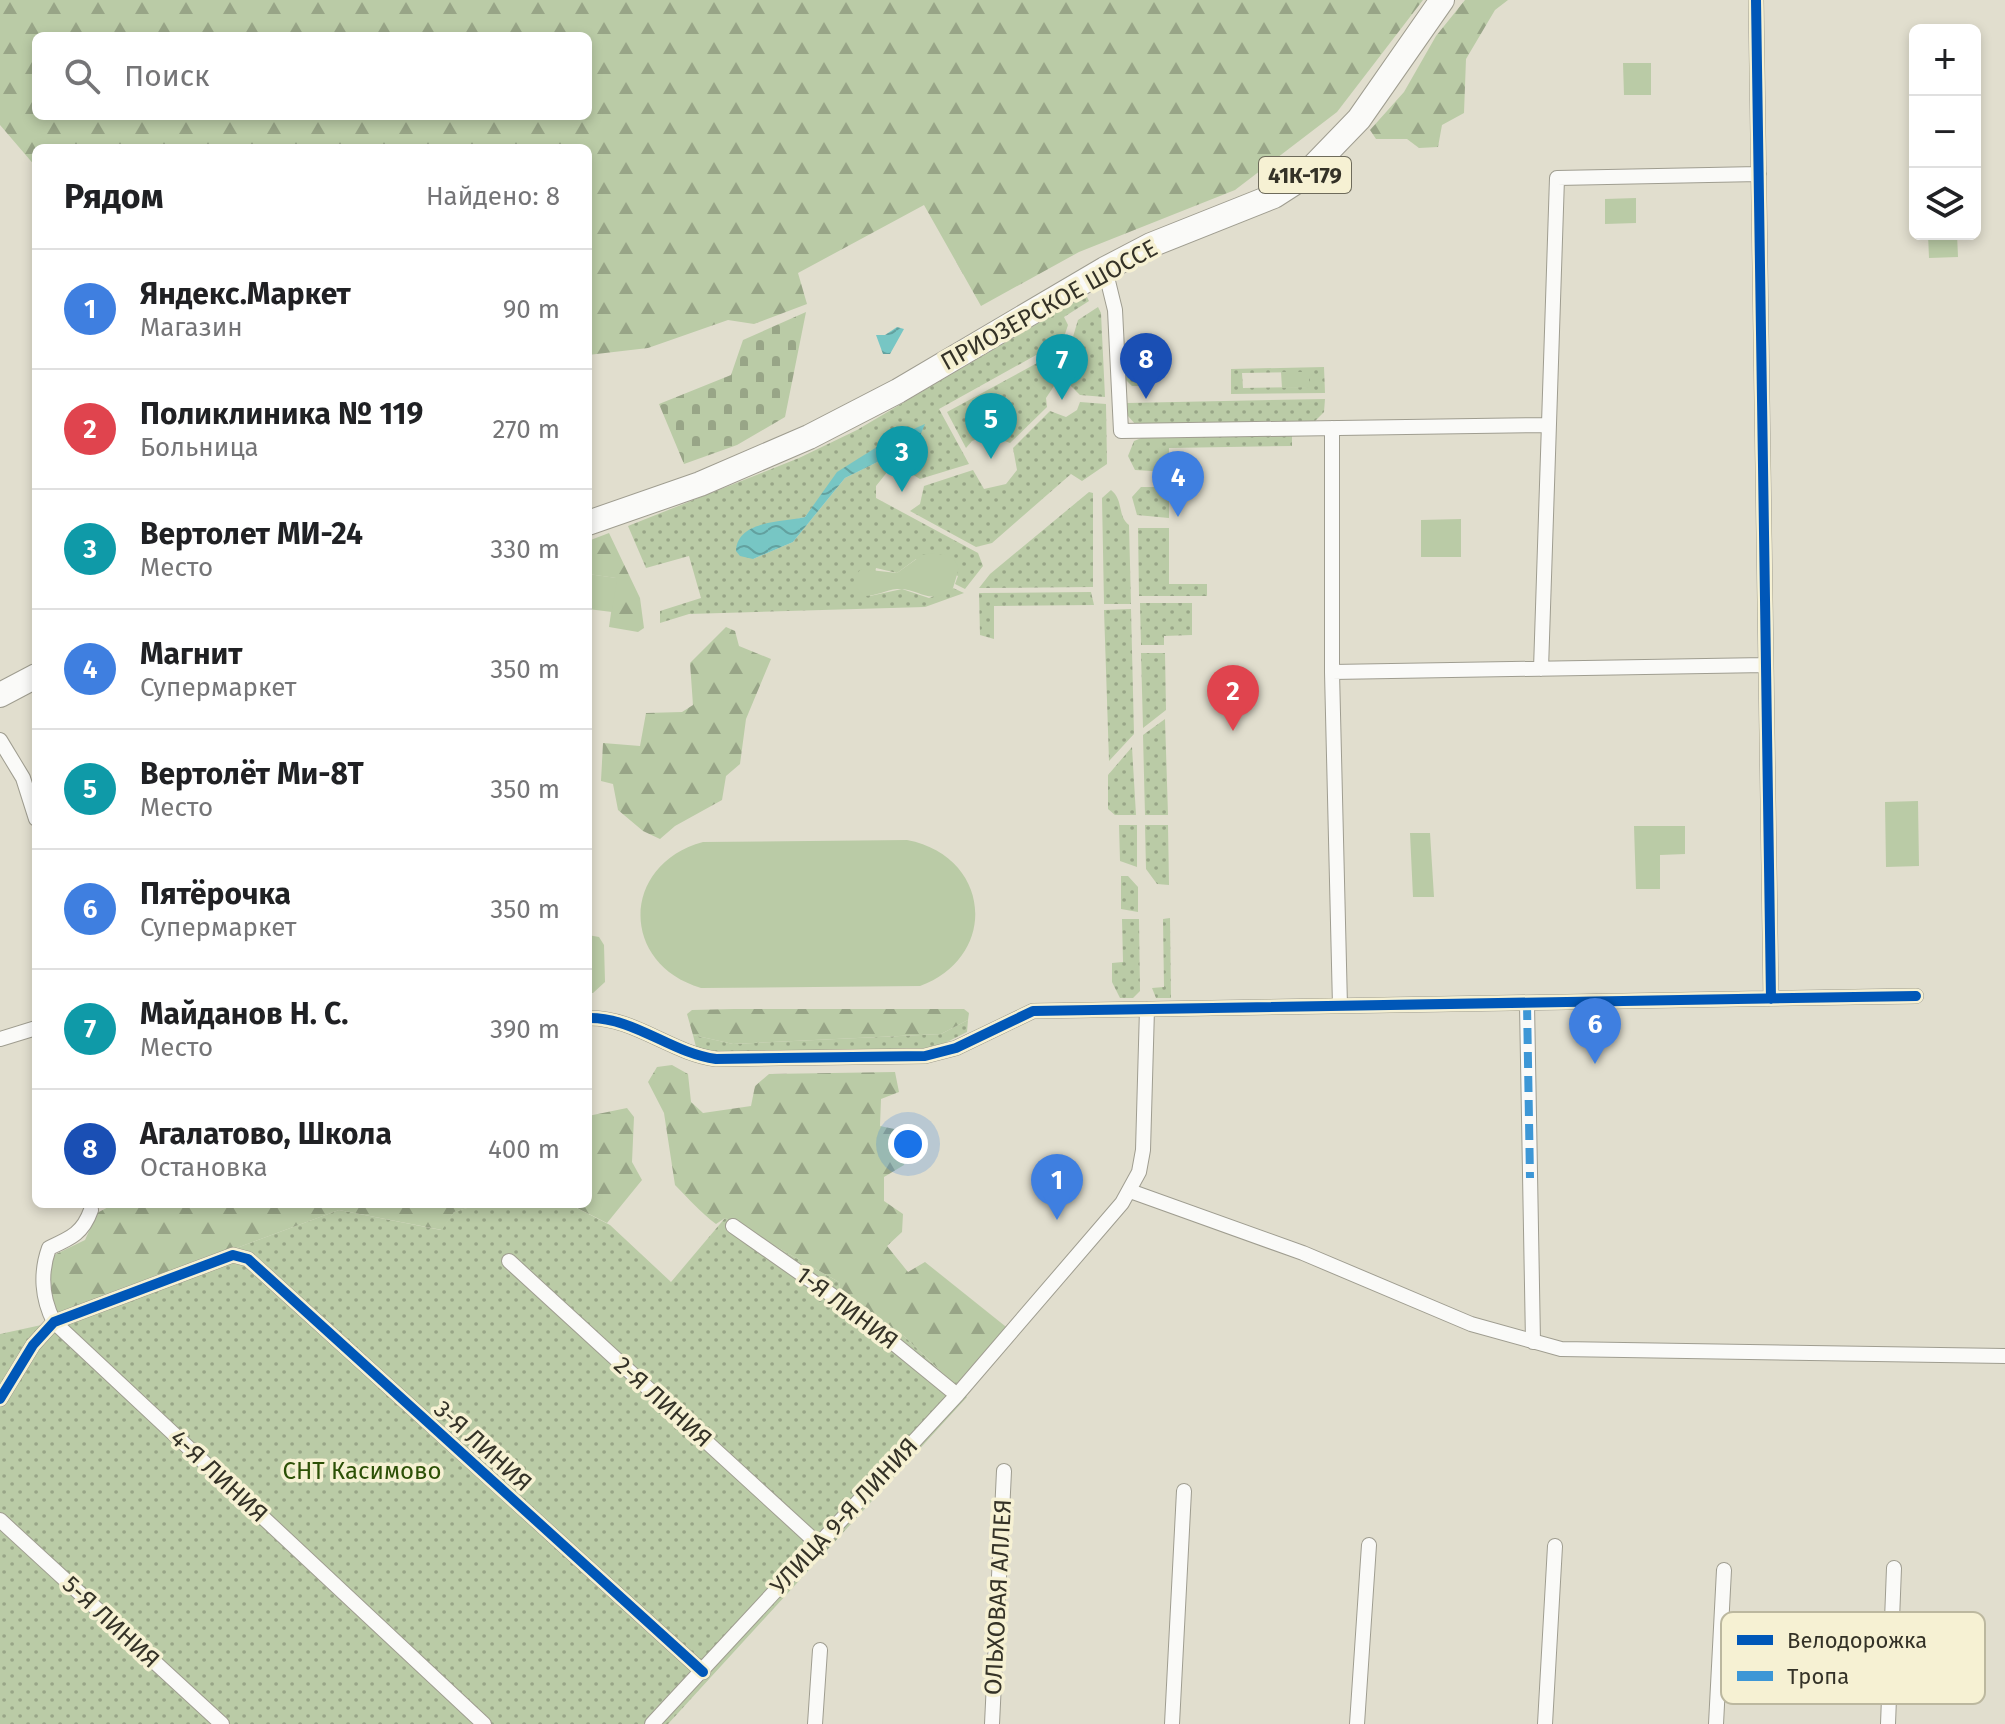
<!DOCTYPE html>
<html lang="ru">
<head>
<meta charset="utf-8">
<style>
  :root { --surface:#fff; --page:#f2f2f2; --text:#202124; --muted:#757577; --line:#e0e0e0; --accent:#ea580c }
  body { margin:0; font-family:"Fira Sans",sans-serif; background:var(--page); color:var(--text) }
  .controls { position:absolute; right:24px; top:24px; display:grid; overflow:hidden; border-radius:12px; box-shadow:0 4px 12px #0003 }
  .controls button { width:72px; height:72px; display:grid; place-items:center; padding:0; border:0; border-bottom:2px solid var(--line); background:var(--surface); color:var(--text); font:40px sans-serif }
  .you { position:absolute; left:908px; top:1144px; width:28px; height:28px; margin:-20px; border:6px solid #fff; border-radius:50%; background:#1a73e8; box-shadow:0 0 0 12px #1a73e833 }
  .badge { display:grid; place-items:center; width:52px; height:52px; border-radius:50%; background:var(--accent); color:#fff; font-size:26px; font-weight:700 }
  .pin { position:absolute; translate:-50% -66px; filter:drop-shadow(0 2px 4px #0008) }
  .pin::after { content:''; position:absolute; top:42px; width:28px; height:24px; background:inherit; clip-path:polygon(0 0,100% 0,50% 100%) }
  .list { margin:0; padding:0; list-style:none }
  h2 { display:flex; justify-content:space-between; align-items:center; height:104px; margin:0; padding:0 32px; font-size:34px }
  h2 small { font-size:26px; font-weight:400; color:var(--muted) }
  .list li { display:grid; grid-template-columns:52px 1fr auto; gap:24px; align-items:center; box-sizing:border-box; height:120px; padding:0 32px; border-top:2px solid var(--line) }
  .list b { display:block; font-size:30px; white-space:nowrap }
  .list p { margin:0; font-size:26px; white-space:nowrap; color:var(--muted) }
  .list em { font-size:26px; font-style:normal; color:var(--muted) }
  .icon { flex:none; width:44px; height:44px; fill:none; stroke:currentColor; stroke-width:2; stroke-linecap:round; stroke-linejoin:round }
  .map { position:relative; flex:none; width:2005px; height:1724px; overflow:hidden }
  .search { position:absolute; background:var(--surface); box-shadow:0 4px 12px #0003; left:32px; top:32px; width:560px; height:88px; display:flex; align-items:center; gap:20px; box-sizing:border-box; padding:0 28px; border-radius:12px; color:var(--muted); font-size:30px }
  .panel { position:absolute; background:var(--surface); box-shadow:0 4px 12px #0003; left:32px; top:144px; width:560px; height:1064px; border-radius:12px }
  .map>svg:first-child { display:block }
</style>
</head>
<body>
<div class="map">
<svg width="2005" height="1724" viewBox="0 0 2005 1724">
  <defs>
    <pattern id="grass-dots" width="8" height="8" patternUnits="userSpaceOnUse" patternTransform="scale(2)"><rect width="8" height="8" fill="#bacba6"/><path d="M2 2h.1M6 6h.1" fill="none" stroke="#98a587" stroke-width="1.8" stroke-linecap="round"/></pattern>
    <pattern id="forest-firs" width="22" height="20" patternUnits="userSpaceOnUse" patternTransform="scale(2)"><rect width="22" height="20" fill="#bacba6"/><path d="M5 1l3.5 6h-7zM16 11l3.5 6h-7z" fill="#98a587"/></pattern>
    <pattern id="cemetery-stones" width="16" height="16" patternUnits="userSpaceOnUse" patternTransform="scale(2)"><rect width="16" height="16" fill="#bacba6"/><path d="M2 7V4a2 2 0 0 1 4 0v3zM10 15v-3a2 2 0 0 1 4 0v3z" fill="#98a587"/></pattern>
    <pattern id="water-waves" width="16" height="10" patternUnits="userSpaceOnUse" patternTransform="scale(2)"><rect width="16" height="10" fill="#77c6c4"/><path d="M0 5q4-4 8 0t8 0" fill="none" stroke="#62a19f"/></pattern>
  </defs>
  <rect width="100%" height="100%" fill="#e1dece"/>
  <path fill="url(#grass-dots)" fill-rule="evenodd" d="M 1086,295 L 1089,301 L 1064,317 L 1068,325 L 1063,340 L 939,409 L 969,464 L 920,479 L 902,468 L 888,471 L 876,486 L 876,498 L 978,553 L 983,566 L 965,589 L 955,584 L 958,576 L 916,559 L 897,573 L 876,568 L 870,596 L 902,589 L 929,598 L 953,588 L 964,593 L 925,607 L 689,614 L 660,623 L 660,611 L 701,598 L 689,556 L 646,568 L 628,526 L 799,458 L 857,430 ZM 910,446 L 845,478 L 793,542 L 753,559 L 797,519 L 805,517 L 839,471 Z
    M 1098,307 L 1101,313 L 1105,397 L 1080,395 L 1070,385 L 1059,384 L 1078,320 Z
    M 1065,348 L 1054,386 L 1046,398 L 1047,407 L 1010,443 L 989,435 L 972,441 L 966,448 L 947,412 Z
    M 1132,348 L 1144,348 L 1151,354 L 1150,381 L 1145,386 L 1132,386 L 1125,379 L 1124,356 Z
    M 1324,367 L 1325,393 L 1231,394 L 1231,369 ZM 1309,372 L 1309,387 L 1243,388 L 1242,373 Z
    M 1325,399 L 1324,412 L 1314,422 L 1136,425 L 1128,416 L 1127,403 Z
    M 1080,402 L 1106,404 L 1107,464 L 1082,481 L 1071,474 L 992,543 L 976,547 L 910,511 L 920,504 L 924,486 L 973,470 L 984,489 L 1006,484 L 1017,470 L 1013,448 L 1050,411 L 1066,417 L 1077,410 Z
    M 1292,435 L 1292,446 L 1169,448 L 1169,472 L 1135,470 L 1128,456 L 1134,441 L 1144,437 Z
    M 1141,487 L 1169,487 L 1169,518 L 1137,515 L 1132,497 Z
    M 1111,490 C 1124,500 1117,516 1129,525 L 1131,604 L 1104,604 L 1102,498 Z
    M 1089,492 L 1093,493 L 1093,587 L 979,588 L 990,574 Z
    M 1138,528 L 1169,528 L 1169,584 L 1207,584 L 1207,596 L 1139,596 Z
    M 1091,592 L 1094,605 L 994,606 L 994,639 L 980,635 L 979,593 Z
    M 1140,603 L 1192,603 L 1192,635 L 1164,636 L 1164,645 L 1141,645 Z
    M 1131,609 L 1134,734 L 1109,761 L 1104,610 Z
    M 1141,653 L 1165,653 L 1166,710 L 1143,728 Z
    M 1165,719 L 1168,815 L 1145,815 L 1143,735 Z
    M 1132,747 L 1136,815 L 1115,815 L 1108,809 L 1108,775 Z
    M 1119,825 L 1137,825 L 1137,867 L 1120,861 Z
    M 1145,825 L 1168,825 L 1169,885 L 1157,884 L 1146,869 Z
    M 1121,876 L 1128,876 L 1138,887 L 1138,912 L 1121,909 Z
    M 1170,918 L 1171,998 L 1156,998 L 1152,988 L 1164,987 L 1163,919 Z
    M 1122,919 L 1139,919 L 1140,991 L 1133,998 L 1120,998 L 1112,982 L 1112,963 L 1123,962 Z
    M 968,1020 L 967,1032 L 933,1049 L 715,1054 L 697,1051 L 693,1035 L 733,1044 L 900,1036 L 941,1034 Z
    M 480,1204 L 569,1204 L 610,1225 L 671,1282 L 725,1218 L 839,1282 L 840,1290 L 905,1337 L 967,1397 L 668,1724 L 0,1724 L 0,1334 L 46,1324 L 54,1316 L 339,1210 L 441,1230 L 454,1212 Z"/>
  <path fill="url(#forest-firs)" fill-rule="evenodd" d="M 0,0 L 1423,0 L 1337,112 L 1235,190 L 1079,252 L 981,306 L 924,205 L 798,273 L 807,304 L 754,324 L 728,320 L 648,348 L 588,355 L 588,148 L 36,148 L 36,167 L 0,125 ZM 36,36 L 588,36 L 588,116 L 36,116 Z
    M 1465,0 L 1508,0 L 1495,10 L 1466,59 L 1464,113 L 1442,125 L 1438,147 L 1419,148 L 1407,139 L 1376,139 L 1370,130 L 1404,92 L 1436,36 Z
    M 609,533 L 640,598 L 644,628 L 638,632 L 609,627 L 616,578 L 588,574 L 588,541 Z
    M 726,627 L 735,631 L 739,646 L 771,659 L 746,719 L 740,764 L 726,776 L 722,800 L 675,826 L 660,839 L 643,831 L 618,810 L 613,784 L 601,781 L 603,743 L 640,746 L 646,713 L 682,712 L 693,705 L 690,663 Z
    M 734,1009 L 964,1009 L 969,1013 L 968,1020 L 941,1034 L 733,1044 L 693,1035 L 687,1014 L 692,1010 Z
    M 672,1065 L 688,1074 L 691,1102 L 703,1113 L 751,1106 L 755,1086 L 769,1074 L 895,1072 L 899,1092 L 881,1099 L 880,1126 L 904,1131 L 909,1148 L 904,1165 L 884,1177 L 884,1201 L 903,1214 L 902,1232 L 887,1246 L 908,1272 L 925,1262 L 1010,1330 L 955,1385 L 905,1337 L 840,1289 L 839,1282 L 725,1218 L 716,1224 C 701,1213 688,1198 675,1185 L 664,1113 L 648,1082 L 657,1067 Z
    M 627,1108 L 634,1117 L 632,1162 L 642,1180 L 607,1223 L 569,1204 L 588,1204 L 588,1116 Z
    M 114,1204 L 480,1204 L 454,1212 L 442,1230 L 339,1210 L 54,1316 L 48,1301 L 50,1257 L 85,1240 L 97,1213 Z"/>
  <path fill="url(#cemetery-stones)" d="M 806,312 L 785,417 L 737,445 L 684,464 L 659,404 L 731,375 L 743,340 Z"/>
  <path fill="#bacba6" d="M 1623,63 L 1651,63 L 1651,95 L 1624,95 Z
    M 1636,198 L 1636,223 L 1605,224 L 1605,199 Z
    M 1928,234 L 1957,234 L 1958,257 L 1929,258 Z
    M 1281,372 L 1309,372 L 1309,387 L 1282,388 Z
    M 1461,519 L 1461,557 L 1421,557 L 1421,520 Z
    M 932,553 L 952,556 L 959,568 L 953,588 C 927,607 922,588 897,589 C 886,590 876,596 865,596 L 855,587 L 855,576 L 861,569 L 897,573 L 922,555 Z
    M 588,574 L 617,578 L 612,612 L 588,609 Z
    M 1918,801 L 1919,866 L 1886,867 L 1885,802 Z
    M 1634,826 L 1685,826 L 1685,854 L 1660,855 L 1660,889 L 1636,889 Z
    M 1410,833 L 1430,833 L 1434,897 L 1413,897 Z
    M 907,840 C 991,856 1000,956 920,986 L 701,988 C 619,964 621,864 703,842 Z
    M 588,935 L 599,937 L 604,945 L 605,982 L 593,993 L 588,993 Z"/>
  <path fill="url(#water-waves)" d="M 897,327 L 904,329 L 890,354 L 883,354 L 876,335 L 885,335 Z
    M 925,424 L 920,436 L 910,446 L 845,478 L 793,542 L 753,559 L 740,556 L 736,551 C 737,520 784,522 805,517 L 837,472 L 888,440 Z"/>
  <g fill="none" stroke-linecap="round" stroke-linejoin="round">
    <g stroke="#9f9d90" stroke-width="16">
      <path id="minor" d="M 1756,0 L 1771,999
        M 1105,269 L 1115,310 L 1121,431 L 1547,425
        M 1332,428 L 1332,672 L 1340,1006
        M 1541,669 L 1557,178 L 1759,174
        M 1332,672 L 1766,665
        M 0,740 L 23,778 L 36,819
        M 1527,1004 L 1533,1342
        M 588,1018 C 634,1017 671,1053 716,1059 L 925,1056 L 956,1048 L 1033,1011 L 1916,996
        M 0,1039 L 36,1028
        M 1130,1191 L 1303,1253 L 1471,1324 L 1561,1349 L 2005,1356
        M 91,1210 C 83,1233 71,1238 49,1248 C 40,1273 42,1299 54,1322 L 484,1724
        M 733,1226 L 853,1310 L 957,1395
        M 509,1261 L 817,1543
        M 0,1399 L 33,1345 L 54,1322 L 233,1255 L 248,1259 L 703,1672
        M 0,1520 L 222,1724
        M 652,1724 L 957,1395 L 1122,1203 L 1139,1172 L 1143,1150 L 1147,1009
        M 815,1724 L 820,1650
        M 992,1724 L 1004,1471
        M 1172,1724 L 1184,1491
        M 1357,1724 L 1369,1545
        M 1545,1724 L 1555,1546
        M 1716,1724 L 1724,1570
        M 1888,1724 L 1894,1568"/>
    </g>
    <g stroke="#9f9d90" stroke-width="26">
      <path id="primary" d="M 588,523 L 700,484 L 809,437 L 898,391 L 1105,269 L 1151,245 L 1274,196 L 1302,178 L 1359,119 L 1442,0
        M 0,695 L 36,676"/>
    </g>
    <use href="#minor" stroke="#fafaf8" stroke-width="14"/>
    <use href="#primary" stroke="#fafaf8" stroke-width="24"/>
    <path stroke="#3d97d6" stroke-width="8" stroke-dasharray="16 8" stroke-linecap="butt" d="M 1527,1004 L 1530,1178"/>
    <g stroke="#f6f1d3" stroke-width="15">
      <path id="cycleway" d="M 1756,0 L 1771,999
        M 588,1018 C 634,1017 671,1053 716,1059 L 925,1056 L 956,1048 L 1033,1011 L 1916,996
        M 0,1399 L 33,1345 L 54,1322 L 233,1255 L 248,1259 L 703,1672"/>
    </g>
    <use href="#cycleway" stroke="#0057b8" stroke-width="10"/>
  </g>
  <g text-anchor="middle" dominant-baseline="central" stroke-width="7" stroke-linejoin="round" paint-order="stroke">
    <rect fill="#f6f1d3" stroke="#6e6b5b" stroke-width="2" x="1259" y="157" width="92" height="36" rx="6"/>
    <g font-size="22" font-weight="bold" fill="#343227">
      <text x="1305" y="175">41К-179</text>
    </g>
    <g font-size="24" fill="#343227" stroke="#f6f1d3">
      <text transform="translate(1049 305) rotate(-29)">ПРИОЗЕРСКОЕ ШОССЕ</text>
      <text transform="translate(847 1308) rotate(37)">1-Я ЛИНИЯ</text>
      <text transform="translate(663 1402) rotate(42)">2-Я ЛИНИЯ</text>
      <text transform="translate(483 1446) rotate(42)">3-Я ЛИНИЯ</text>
      <text transform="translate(219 1476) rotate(43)">4-Я ЛИНИЯ</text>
      <text transform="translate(844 1516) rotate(-47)">УЛИЦА 9-Я ЛИНИЯ</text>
      <text transform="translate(998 1597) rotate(-87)">ОЛЬХОВАЯ АЛЛЕЯ</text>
      <text transform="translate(111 1622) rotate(43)">5-Я ЛИНИЯ</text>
    </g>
    <g font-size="24" fill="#2c5006" stroke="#f6f1d3">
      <text x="362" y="1471">СНТ Касимово</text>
    </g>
  </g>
  <rect x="1721" y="1612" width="264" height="92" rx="12" fill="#f6f1d3" stroke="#bcb89f" stroke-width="2"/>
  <rect x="1737" y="1635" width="36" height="10" fill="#0057b8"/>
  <rect x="1737" y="1671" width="36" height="10" fill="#3d97d6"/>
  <g font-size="22" fill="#343227">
    <text x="1787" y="1648">Велодорожка</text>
    <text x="1787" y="1684">Тропа</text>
  </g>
</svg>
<div class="controls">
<button>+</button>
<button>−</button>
<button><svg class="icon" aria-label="layers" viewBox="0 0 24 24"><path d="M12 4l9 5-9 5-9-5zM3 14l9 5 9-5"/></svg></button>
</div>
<div class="you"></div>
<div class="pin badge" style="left:1057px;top:1220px;background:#3f7fe0">1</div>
<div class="pin badge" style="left:1233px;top:731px;background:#e0444e">2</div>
<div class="pin badge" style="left:902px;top:492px;background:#0f9aa8">3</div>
<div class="pin badge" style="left:1178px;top:517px;background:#3f7fe0">4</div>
<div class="pin badge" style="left:991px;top:459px;background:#0f9aa8">5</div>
<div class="pin badge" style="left:1595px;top:1064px;background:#3f7fe0">6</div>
<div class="pin badge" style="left:1062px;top:400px;background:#0f9aa8">7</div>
<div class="pin badge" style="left:1146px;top:399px;background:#1a4fb4">8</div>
<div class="search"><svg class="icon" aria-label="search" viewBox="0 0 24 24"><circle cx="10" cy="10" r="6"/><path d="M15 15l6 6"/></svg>Поиск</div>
<section class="panel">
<h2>Рядом<small>Найдено: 8</small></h2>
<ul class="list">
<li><span class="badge" style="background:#3f7fe0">1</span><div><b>Яндекс.Маркет</b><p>Магазин</p></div><em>90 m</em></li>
<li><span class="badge" style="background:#e0444e">2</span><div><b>Поликлиника № 119</b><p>Больница</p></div><em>270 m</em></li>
<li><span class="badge" style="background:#0f9aa8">3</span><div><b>Вертолет МИ-24</b><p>Место</p></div><em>330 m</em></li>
<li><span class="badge" style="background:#3f7fe0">4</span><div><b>Магнит</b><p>Супермаркет</p></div><em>350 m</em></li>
<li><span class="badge" style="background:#0f9aa8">5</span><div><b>Вертолёт Ми-8Т</b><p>Место</p></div><em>350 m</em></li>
<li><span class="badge" style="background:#3f7fe0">6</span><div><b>Пятёрочка</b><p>Супермаркет</p></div><em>350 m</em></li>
<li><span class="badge" style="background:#0f9aa8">7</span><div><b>Майданов Н. С.</b><p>Место</p></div><em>390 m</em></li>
<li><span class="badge" style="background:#1a4fb4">8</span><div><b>Агалатово, Школа</b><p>Остановка</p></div><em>400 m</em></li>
</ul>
</section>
</div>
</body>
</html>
